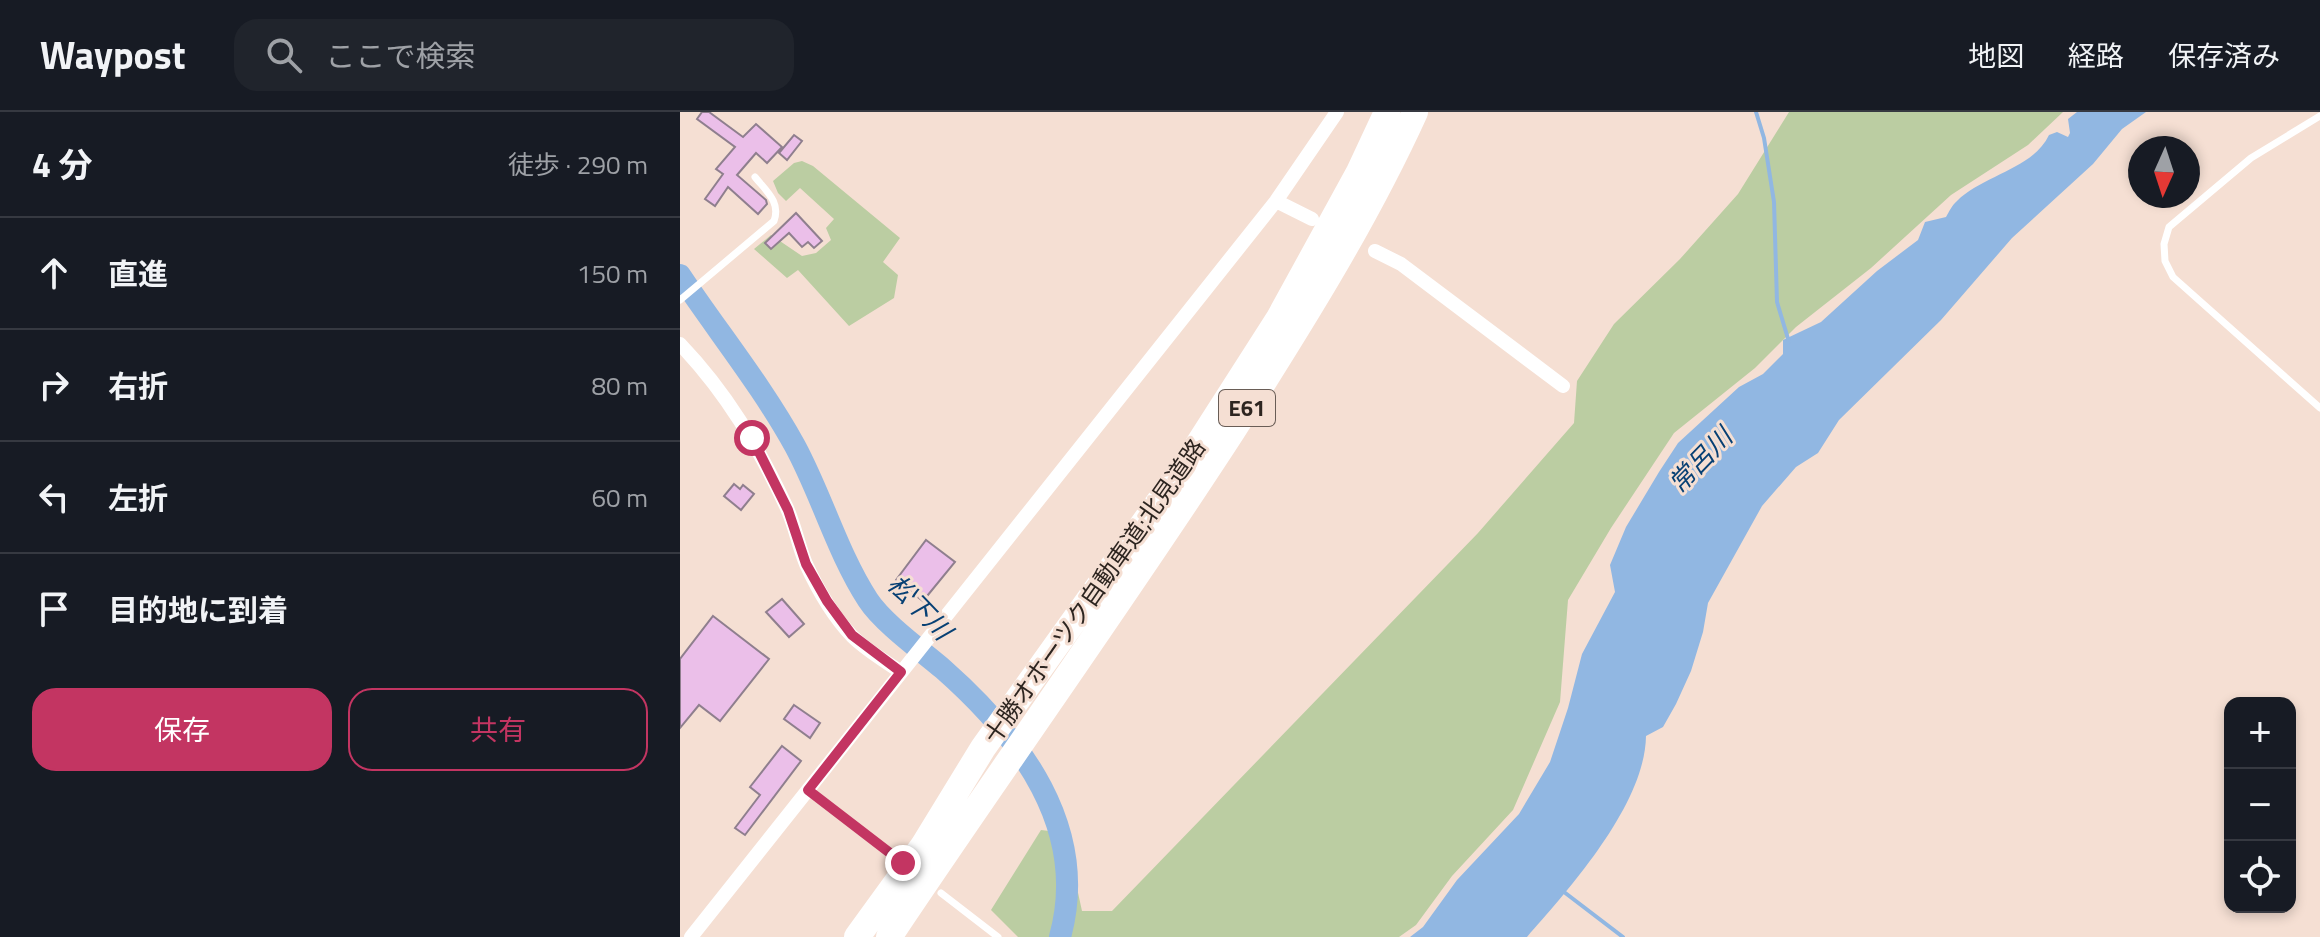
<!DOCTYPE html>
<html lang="ja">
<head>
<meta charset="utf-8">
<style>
  :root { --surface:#171b24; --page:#20242c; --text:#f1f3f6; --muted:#9ea1a6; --line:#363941; --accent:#c33562 }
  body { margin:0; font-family:"Titillium Web","Noto Sans JP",sans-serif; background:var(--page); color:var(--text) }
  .controls { position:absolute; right:24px; bottom:24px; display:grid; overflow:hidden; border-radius:16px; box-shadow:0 4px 12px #0003 }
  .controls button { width:72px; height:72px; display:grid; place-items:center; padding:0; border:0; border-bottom:2px solid var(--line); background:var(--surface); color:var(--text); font:40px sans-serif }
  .compass { position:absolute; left:1448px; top:24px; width:72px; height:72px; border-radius:50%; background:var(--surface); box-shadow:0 4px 12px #0003; rotate:183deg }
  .stop { position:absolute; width:24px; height:24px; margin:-18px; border:6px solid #c33562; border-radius:50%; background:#fff }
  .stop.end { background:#c33562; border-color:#fff; box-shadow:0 2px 8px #0008 }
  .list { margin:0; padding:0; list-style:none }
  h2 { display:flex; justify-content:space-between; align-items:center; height:104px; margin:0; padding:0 32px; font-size:34px }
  h2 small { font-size:26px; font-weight:400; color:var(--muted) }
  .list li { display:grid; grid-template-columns:52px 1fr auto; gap:24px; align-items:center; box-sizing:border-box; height:112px; padding:0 32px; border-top:2px solid var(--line) }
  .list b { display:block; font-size:30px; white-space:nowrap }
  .list em { font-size:26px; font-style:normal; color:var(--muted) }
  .actions { display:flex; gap:16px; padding:24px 32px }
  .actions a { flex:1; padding:18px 0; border:2px solid var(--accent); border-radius:24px; text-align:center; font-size:28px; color:var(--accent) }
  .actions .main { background:var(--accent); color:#fff }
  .icon { flex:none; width:44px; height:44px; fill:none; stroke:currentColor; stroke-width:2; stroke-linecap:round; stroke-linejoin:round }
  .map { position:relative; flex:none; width:1640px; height:825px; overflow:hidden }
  header { display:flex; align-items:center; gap:48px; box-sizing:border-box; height:112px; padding:0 40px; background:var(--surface); border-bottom:2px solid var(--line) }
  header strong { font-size:38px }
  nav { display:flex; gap:44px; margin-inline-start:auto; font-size:28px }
  .search { width:560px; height:72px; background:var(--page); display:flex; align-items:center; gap:20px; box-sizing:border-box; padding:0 28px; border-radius:24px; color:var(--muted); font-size:30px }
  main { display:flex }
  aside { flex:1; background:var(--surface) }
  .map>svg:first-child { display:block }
</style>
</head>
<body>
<header>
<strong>Waypost</strong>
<div class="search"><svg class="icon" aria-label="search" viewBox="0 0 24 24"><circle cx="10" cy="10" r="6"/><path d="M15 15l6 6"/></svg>ここで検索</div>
<nav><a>地図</a><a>経路</a><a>保存済み</a></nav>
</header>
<main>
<aside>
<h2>4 分<small>徒歩 · 290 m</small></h2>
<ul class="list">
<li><svg class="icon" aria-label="ahead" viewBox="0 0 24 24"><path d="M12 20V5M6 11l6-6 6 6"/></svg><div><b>直進</b></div><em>150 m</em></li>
<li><svg class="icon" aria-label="right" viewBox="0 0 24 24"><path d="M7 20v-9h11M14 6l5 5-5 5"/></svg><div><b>右折</b></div><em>80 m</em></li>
<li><svg class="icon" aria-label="left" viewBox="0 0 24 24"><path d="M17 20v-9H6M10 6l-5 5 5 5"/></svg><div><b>左折</b></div><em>60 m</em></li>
<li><svg class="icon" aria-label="arrive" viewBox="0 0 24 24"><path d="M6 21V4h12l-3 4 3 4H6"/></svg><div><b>目的地に到着</b></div></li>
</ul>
<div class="actions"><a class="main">保存</a><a>共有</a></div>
</aside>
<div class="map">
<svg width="1640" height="825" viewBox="0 0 1640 825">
  <rect width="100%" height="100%" fill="#f5dfd3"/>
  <path fill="#bbcda2" d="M 1109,0 L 1383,0 L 1348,33 L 1271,83 L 1191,156 L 1116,215 L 1075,256 L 994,321 L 931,416 L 888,488 L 880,590 L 833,698 L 772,764 L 736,813 L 719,825 L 338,825 L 311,798 L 361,718 L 385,721 L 402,799 L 432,799 L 798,421 L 894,311 L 897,269 L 934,212 L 1000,147 L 1058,82 Z
    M 122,49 L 133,54 L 220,126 L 203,150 L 218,163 L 214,186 L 169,214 L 118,158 L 107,166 L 74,137 L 91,123 L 122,144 L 136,141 L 151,128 L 146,116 L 154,107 L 120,76 L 106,89 L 98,81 L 93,69 L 114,51 Z"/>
  <path fill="#91b7e2" d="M 1397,0 L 1466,0 L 1442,17 L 1413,52 L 1332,126 L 1261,208 L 1159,308 L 1138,341 L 1116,355 L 1082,394 L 1028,491 L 1023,520 L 1011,559 L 996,592 L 983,615 L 966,624 C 965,692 891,775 847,825 L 730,825 L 743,815 L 777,768 L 839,702 L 870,650 L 888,596 L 902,542 L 935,480 L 930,453 L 946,415 L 979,360 L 998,331 L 1059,275 L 1083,262 L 1103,242 L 1103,228 L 1141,210 L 1197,159 L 1238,128 L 1245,110 L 1266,105 C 1269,100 1272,93 1277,89 C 1303,63 1353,57 1369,23 L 1377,20 L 1388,25 L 1390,21 L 1388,7 Z"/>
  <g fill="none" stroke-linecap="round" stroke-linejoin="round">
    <path stroke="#91b7e2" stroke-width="4" d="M 1076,0 L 1084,26 L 1094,90 L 1097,190 L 1109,230
      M 884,780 L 943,825"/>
    <path stroke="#91b7e2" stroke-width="22" d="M 0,163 C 38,220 82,274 115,334 C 142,384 157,440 188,488 C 203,511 242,539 263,557 C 340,625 410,716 380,825"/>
  </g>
  <path fill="#ebbfe9" stroke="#8f7f8e" stroke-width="2" d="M 22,0 L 29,0 L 63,25 L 76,12 L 102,35 L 87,51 L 76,41 L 57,63 L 86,88 L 87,92 L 78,102 L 48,75 L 35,94 L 25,87 L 43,62 L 36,57 L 55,35 L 17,7 Z
    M 114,23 L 122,29 L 107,48 L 99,41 Z
    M 116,101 L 142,129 L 134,136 L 128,130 L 122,135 L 109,121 L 91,137 L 85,131 Z
    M 54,372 L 60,377 L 63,373 L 74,382 L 61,398 L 44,384 Z
    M 246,428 L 275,450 L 243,489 L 216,468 Z
    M 102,487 L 124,512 L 109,525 L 86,500 Z
    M 33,504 L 89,547 L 40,609 L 19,593 L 0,616 L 0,547 Z
    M 114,593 L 140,611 L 130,626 L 104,607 Z
    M 102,634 L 121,649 L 65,723 L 55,716 L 80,683 L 70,675 Z"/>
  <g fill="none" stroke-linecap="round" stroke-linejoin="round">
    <path stroke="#fff" stroke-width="7" d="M 1640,4 L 1571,46 L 1489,115 L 1484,132 L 1485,149 L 1493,165 L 1640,296
      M 0,188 L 94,109 C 101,90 86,79 75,65
      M 128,678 L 223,751
      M 261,781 L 318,825"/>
    <path stroke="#fff" stroke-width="14" d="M 596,89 L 632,107
      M 695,139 L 721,152 L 883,274
      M 0,232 C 46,280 78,334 106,394 C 115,413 118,433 126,452 C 137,476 154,505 172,524 C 186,538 205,549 221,560
      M 11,825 L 596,89 L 657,0"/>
    <path stroke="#fff" stroke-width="26" d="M 177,825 L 243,734 L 303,636 L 503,356 L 599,206 L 679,60 L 707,0
      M 209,825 C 322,656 441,491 552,320 C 618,216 684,112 735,0"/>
  </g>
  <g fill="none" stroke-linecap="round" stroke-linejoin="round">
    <path stroke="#c33562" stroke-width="10" d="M 72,326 L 108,398 L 126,452 L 147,489 L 172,523 L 221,560 L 128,678 L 223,751"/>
  </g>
  <g text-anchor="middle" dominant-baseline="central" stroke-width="6" stroke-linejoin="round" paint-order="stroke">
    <rect fill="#f5dfd3" stroke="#695d56" stroke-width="2" x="539" y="278" width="56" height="36" rx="6"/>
    <g font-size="22" font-weight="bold" fill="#2d2520">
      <text x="567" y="296">E61</text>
    </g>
    <g font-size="24" fill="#2d2520" stroke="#f5dfd3">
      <text transform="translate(414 479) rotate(-55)">十勝オホーツク自動車道;北見道路</text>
    </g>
    <g font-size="26" font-style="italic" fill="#074074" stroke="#f5dfd3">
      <text transform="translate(1020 348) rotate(-46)">常呂川</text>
      <text transform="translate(240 495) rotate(46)">松下川</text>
    </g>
  </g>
</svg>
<div class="controls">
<button>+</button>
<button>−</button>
<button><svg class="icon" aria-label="locate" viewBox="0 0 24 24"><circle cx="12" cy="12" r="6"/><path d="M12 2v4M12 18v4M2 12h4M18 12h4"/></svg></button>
</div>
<svg class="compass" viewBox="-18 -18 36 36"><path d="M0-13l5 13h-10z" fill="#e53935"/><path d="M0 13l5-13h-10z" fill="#9ea1a6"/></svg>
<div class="stop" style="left:72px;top:326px"></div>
<div class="stop end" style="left:223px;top:751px"></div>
</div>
</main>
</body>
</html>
